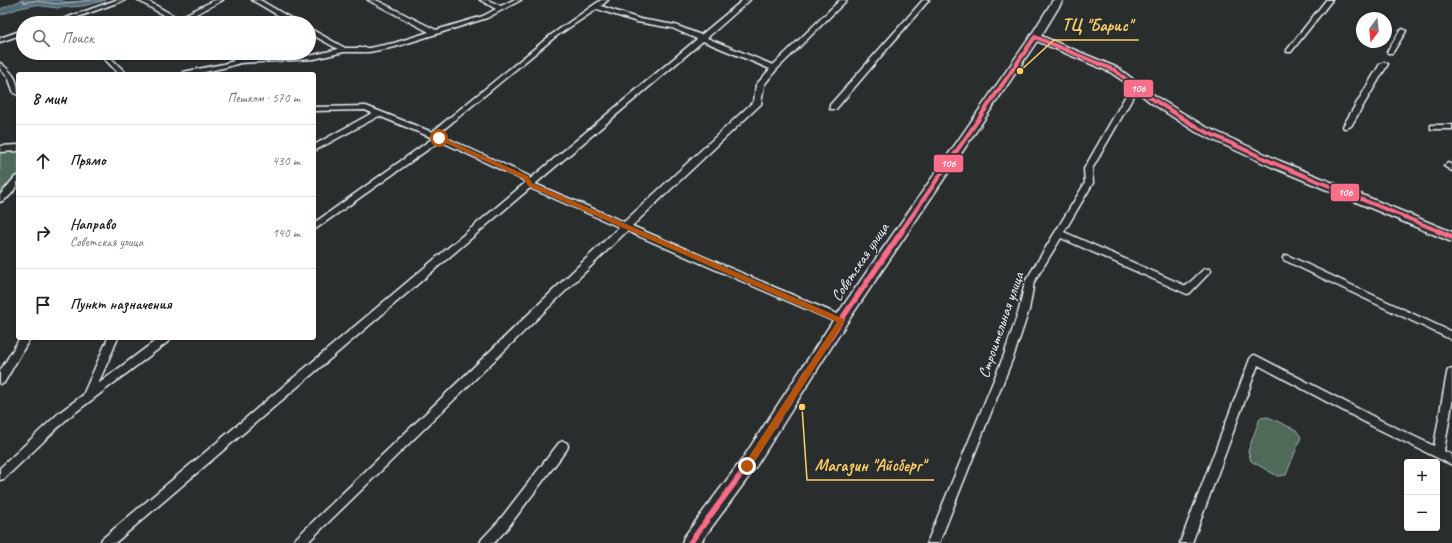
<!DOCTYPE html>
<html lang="ru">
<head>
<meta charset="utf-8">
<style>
  :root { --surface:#fff; --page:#f6f6f6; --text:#202124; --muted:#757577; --line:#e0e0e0 }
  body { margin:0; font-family:Caveat,sans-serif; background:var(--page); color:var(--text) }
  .controls { position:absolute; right:12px; bottom:12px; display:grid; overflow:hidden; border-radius:4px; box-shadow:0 1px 3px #0004 }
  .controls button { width:36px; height:36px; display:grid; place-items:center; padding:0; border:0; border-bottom:1px solid var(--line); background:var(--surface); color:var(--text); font:20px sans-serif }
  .compass { position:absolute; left:1356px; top:12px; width:36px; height:36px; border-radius:50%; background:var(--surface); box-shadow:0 1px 3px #0004; rotate:195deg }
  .stop { position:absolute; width:12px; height:12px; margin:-9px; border:3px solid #b45309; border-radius:50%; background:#fff }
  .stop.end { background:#b45309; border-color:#fff; box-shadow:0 1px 4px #0008 }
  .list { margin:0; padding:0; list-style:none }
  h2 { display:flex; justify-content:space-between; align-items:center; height:52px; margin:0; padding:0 16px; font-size:17px }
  h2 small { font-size:13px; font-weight:400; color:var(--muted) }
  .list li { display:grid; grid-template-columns:26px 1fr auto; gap:12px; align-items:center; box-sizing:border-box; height:72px; padding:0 16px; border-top:1px solid var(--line) }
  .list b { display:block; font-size:15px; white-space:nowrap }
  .list p { margin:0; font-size:13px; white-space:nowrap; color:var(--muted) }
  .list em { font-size:13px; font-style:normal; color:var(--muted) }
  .icon { flex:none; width:22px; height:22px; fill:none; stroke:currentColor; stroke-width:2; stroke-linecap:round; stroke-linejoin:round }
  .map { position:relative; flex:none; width:1452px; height:543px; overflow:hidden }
  .search { position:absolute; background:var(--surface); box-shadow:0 1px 3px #0004; left:16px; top:16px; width:300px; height:44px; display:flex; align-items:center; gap:10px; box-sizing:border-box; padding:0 14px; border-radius:22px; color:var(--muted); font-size:15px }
  .panel { position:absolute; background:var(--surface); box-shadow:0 1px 3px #0004; left:16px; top:72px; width:300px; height:268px; border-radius:4px }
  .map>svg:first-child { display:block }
</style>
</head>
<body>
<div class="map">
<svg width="1452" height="543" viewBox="0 0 1452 543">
  <rect width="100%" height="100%" fill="#2a2d2e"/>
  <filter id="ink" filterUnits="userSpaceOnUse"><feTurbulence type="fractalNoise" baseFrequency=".025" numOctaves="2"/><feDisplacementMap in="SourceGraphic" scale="8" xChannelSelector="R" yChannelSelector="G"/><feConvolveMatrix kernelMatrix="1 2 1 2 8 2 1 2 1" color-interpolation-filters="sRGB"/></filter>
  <g filter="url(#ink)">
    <path fill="#4f6a59" stroke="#9caea8" d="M 0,146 L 18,152 L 18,174 L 0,198 Z
      M 1268,417 L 1296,430 L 1301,437 L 1286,475 L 1277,476 L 1251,461 L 1248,451 L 1260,418 Z"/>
    <path fill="#506a75" stroke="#8da0a9" d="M 22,0 L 58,0 L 67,2 L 106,0 L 83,6 L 57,8 L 35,5 L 20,8 L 0,15 L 0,9 Z"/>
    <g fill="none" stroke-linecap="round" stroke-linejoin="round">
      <path stroke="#abbbc4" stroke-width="1" d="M 22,0 L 24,3 L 35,1 L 57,4 L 92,0"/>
      <g stroke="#e8f1f8" stroke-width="3">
        <path id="street" d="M 116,0 L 125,0 L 61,23 L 52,23 Z
          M 138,0 L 146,0 L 178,18 L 215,0 L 223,0 L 183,21 L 183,23 L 170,23 L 173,21 Z
          M 252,0 L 260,0 L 299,23 L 291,23 Z
          M 368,0 L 376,0 L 436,30 L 483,16 L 496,9 L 480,0 L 488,0 L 501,6 L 513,0 L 521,0 L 487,18 L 395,47 L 369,52 L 344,52 L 314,59 L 240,63 L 227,67 L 196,74 L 182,74 L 183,72 L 223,64 L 234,61 L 224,53 L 232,53 L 240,59 L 279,58 L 314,55 L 338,49 L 309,33 L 309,28 L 345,48 L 369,48 L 394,43 L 429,32 Z
          M 601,0 L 608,0 L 601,6 L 640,19 L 675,25 L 701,35 L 743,0 L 750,0 L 707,38 L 773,65 L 840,0 L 847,0 L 776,70 L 764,85 L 761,104 L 632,226 L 844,317 L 846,320 L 844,323 L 838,323 L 627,231 L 307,543 L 293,543 L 295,539 L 619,227 L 530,188 L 115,543 L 100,543 L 102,539 L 525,183 L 523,180 L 440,141 L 314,230 L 314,223 L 433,138 L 379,116 L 314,151 L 314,145 L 372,113 L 365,110 L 314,111 L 314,107 L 366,106 L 432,132 L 551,35 ZM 597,9 L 637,22 L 672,28 L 697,39 L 530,179 L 529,176 L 438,134 L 555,37 ZM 703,41 L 770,69 L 756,85 L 754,101 L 624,222 L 535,184 Z
          M 923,0 L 929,0 L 836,109 L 830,109 L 830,105 Z
          M 1326,0 L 1332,0 L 1291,52 L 1287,52 L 1287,50 Z
          M 1403,29 L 1406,31 L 1393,52 L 1392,53 L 1388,53 L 1387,52 L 1400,31 Z
          M 23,30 L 23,34 L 0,42 L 0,38 Z
          M 99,53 L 106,53 L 127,74 L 119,74 Z
          M 1384,62 L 1388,64 L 1351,126 L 1347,128 L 1344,128 L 1343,126 L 1380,64 Z
          M 0,63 L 2,64 C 14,75 18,79 18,95 L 14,93 L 8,77 L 0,69 Z
          M 1133,83 L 1136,83 L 1140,85 L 1092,169 L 1093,183 L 1064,232 L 1186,286 L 1204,269 L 1210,269 L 1211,271 L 1190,293 L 1187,294 L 1061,238 L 1034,282 L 1029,310 L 1014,355 L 939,543 L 927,543 L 1004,355 L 1019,310 L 1025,282 L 1085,183 L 1084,169 Z
          M 1431,125 L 1452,125 L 1452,129 L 1431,129 Z
          M 18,145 L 18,151 L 0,152 L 0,146 Z
          M 1448,163 L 1452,165 L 1452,171 L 1444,166 Z
          M 18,176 C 18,187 11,198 0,202 L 0,195 L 15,177 Z
          M 1287,255 L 1452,332 L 1452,340 L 1284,260 L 1283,258 L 1284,256 Z
          M 20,338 L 30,338 L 4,383 L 0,384 L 0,371 Z
          M 108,338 L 118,338 L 98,384 L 159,338 L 171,338 L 169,341 L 68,418 L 4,479 L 0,480 L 0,468 L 60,412 L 83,395 Z
          M 1255,355 L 1380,420 L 1434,446 L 1447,373 L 1448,370 L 1452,369 L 1452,403 L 1444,451 L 1452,455 L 1452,465 L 1372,426 L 1258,365 L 1192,543 L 1180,543 L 1250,359 L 1252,356 Z
          M 563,441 L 567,443 L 568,446 L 567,449 L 506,530 L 494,543 L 480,543 L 482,539 L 498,522 L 559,443 Z"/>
      </g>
      <g stroke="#e8f1f8" stroke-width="3">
        <path id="secondary" d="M 1053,0 L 1063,0 L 1041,36 L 1118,68 L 1158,98 L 1204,126 L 1280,161 L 1452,232 L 1452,242 L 1272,167 L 1196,132 L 1150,102 L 1132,87 L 1110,72 L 1037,41 L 846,324 L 753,471 L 700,543 L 682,543 L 684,537 L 741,461 L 836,316 L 1030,37 Z"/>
      </g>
      <use href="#street" fill="#2a2d2e" fill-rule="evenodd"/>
      <use href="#secondary" fill="#2a2d2e" fill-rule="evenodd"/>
      <g stroke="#2a2d2e" stroke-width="6">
        <path id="bus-1-far1" d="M 1035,37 L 1114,70 L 1154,100 L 1200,129 L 1276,164 L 1441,232
          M 901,232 L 1035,37"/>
      </g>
      <g stroke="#2a2d2e" stroke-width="8">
        <path id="bus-1" d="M 1438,231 L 1452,237
          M 690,543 L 747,466 L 841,320 L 902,231"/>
      </g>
      <use href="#bus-1-far1" stroke="#fb6d88" stroke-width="4"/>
      <use href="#bus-1" stroke="#fb6d88" stroke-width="5.5"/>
    </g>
  </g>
  <path fill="#b45309" d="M 439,136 L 528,176 L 532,183 L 844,319 L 844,322 L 750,469 L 744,469 L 744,464 L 837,322 L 528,186 L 524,179 L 437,139 L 437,138 Z"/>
  <g text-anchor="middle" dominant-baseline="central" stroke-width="3" stroke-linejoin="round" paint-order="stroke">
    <g font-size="16" fill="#e8f1f8" stroke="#2a2d2e">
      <text transform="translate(860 262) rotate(-56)">Советская улица</text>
      <text transform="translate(1001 325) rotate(-71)">Строительная улица</text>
    </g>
  </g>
  <path fill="none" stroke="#ffd166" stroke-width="1.5" d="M1020 71L1054 40H1139M802 407L807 480H934"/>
  <g fill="#ffd166" stroke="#2a2d2e" stroke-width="1.5">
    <circle cx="1020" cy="71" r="4"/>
    <circle cx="802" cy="407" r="4"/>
  </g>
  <g font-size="17" text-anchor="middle" font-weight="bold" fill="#ffd166" stroke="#2a2d2e" stroke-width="3" stroke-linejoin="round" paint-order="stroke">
    <text x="1097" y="31">ТЦ "Барис"</text>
    <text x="870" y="471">Магазин "Айсберг"</text>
  </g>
  <g stroke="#2a2d2e" stroke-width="1.5">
    <rect x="1123" y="79" width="31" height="19" rx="4" fill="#fb6d88"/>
    <rect x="933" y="154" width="31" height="19" rx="4" fill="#fb6d88"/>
    <rect x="1330" y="183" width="30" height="19" rx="4" fill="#fb6d88"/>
  </g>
  <g font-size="11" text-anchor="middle" font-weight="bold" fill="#fff">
    <text x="1138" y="92">106</text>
    <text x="948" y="167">106</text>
    <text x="1345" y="196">106</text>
  </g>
</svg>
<div class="controls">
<button>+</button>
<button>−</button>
</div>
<svg class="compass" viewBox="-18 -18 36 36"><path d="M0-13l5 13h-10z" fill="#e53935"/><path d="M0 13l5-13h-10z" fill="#757577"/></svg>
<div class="stop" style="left:439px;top:138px"></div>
<div class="stop end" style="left:747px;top:466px"></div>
<div class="search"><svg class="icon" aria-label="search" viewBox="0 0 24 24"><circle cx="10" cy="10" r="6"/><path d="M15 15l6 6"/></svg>Поиск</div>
<section class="panel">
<h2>8 мин<small>Пешком · 570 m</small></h2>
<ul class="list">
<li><svg class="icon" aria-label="ahead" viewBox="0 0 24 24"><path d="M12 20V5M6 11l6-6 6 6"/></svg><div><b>Прямо</b></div><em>430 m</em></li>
<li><svg class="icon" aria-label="right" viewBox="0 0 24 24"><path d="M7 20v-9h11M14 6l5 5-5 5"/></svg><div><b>Направо</b><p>Советская улица</p></div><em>140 m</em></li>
<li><svg class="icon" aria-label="arrive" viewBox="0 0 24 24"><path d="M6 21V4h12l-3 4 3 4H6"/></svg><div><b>Пункт назначения</b></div></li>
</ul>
</section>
</div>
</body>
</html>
